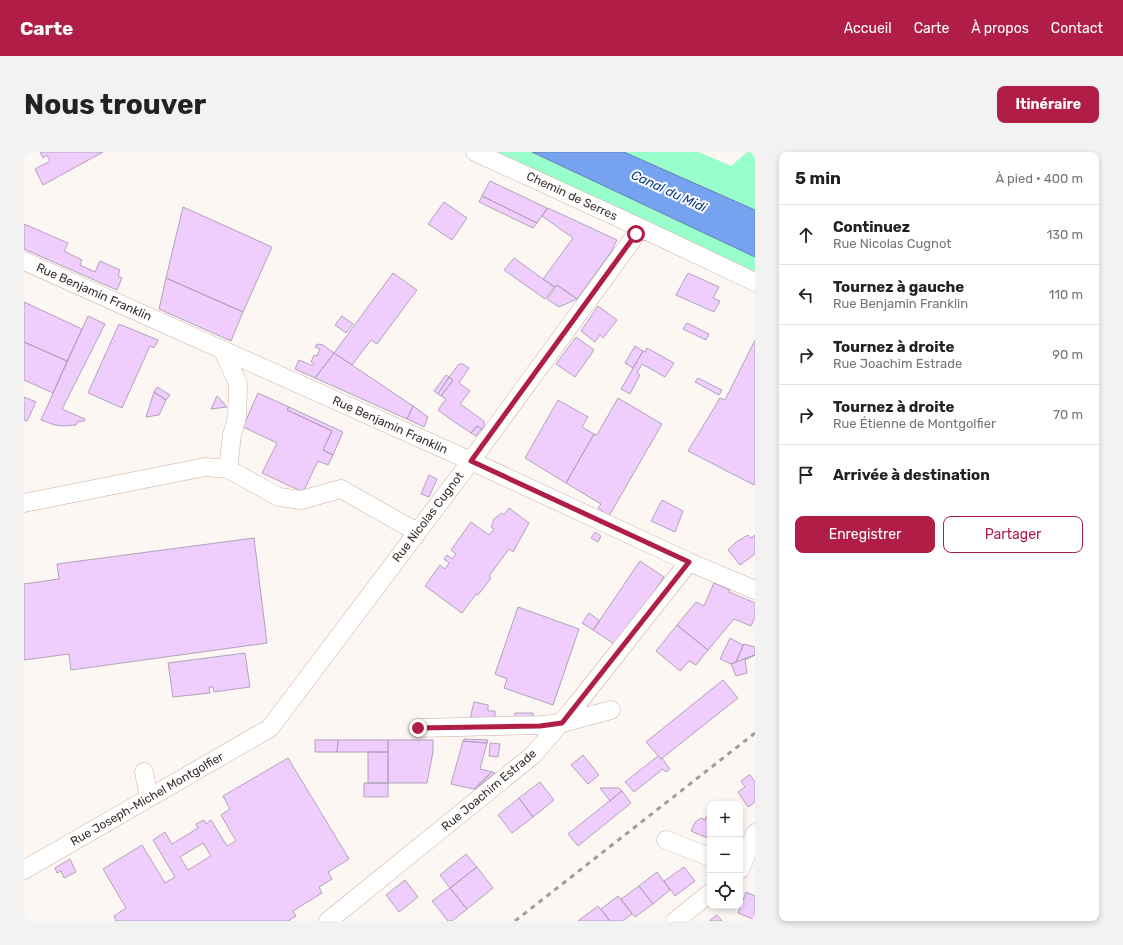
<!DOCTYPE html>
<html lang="fr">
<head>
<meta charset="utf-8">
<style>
  :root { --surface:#fff; --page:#f2f2f2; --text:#222; --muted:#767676; --line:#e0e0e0; --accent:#b01e48 }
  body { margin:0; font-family:Rubik,sans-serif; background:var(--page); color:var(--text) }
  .controls { position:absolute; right:12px; bottom:12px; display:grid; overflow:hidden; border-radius:8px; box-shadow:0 2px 6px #0003 }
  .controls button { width:36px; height:36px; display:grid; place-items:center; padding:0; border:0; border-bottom:1px solid var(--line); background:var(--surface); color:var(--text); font:20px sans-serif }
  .stop { position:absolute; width:12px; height:12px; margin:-9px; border:3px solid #b01e48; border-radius:50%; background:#fff }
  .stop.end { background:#b01e48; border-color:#fff; box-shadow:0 1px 4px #0008 }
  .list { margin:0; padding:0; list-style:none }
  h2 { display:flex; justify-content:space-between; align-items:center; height:52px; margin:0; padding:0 16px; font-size:17px }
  h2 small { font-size:13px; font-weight:400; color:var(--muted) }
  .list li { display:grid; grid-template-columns:26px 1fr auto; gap:12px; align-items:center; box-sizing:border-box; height:60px; padding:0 16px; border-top:1px solid var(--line) }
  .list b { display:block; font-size:15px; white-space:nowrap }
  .list p { margin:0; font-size:13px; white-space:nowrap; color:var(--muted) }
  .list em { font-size:13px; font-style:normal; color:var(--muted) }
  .actions { display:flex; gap:8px; padding:12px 16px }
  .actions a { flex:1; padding:9px 0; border:1px solid var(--accent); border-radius:8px; text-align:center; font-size:14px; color:var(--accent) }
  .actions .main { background:var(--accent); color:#fff }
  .icon { flex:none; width:22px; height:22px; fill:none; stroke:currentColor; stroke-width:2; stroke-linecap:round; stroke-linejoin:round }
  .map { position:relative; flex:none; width:731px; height:769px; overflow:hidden; border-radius:8px }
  header { display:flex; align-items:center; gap:24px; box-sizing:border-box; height:56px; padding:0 20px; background:var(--accent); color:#fff }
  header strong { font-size:19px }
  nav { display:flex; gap:22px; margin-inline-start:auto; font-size:14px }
  .intro { display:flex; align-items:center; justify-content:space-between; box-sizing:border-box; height:96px; padding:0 24px }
  h1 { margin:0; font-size:28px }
  .button { padding:10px 18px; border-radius:8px; background:var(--accent); color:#fff; font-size:14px; font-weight:700 }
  main { display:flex; gap:24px; padding:0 24px }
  aside { flex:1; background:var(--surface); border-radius:8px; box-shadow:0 2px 6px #0003 }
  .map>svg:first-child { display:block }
</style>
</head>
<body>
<header>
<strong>Carte</strong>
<nav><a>Accueil</a><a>Carte</a><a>À propos</a><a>Contact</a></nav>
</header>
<div class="intro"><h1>Nous trouver</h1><a class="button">Itinéraire</a></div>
<main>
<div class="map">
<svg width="731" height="769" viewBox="0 0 731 769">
  <rect width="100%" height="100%" fill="#fdf7f4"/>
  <path fill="#98fecc" d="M 463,0 L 508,0 L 731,105 L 731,125 Z
    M 600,0 L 675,0 L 707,14 L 723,0 L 731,0 L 731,58 Z"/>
  <path fill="#76a2ef" stroke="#6480b4" d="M 508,0 L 600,0 L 731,58 L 731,105 Z"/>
  <path fill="#efcefe" stroke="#b2a2ba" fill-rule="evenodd" d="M 16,0 L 79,0 L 19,33 L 11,17 L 26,9 L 23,3 L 19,6 Z
    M 466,29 L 523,56 L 513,71 L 458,44 Z
    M 458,44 L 513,71 L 509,76 L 455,50 Z
    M 420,50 L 443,66 L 428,88 L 404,72 Z
    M 159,55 L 248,95 L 219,160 L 142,126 Z
    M 524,56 L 593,88 L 587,100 L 553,147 L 533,133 L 531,135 L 519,127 L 549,86 L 518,64 Z
    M 0,72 L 44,91 L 40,99 L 58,108 L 56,113 L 71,120 L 76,109 L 96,118 L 94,124 L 98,126 L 93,138 L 0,97 Z
    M 490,106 L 530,135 L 521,147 L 480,118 Z
    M 369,121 L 393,138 L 353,192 L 347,188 L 328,213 L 310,201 Z
    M 664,121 L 695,135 L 689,146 L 696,149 L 690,160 L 652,143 Z
    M 142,126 L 219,160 L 207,189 L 135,157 Z
    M 533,133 L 553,147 L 535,155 L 523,147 Z
    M 0,150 L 58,177 L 43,209 L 0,190 Z
    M 574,154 L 593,168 L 579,186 L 576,183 L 571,190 L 557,179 Z
    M 64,164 L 81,172 L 38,257 L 61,267 L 60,269 L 53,270 L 52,273 L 40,274 L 31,273 L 17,268 Z
    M 318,164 L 329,172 L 322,181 L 311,173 Z
    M 663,171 L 685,182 L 682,188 L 659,177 Z
    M 95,172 L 134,188 L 130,196 L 126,194 L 98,256 L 64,241 Z
    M 552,185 L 570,198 L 551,225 L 532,212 Z
    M 731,188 L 731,332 L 730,333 L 664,299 L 696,246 L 701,248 Z
    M 0,190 L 43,209 L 29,241 L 0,228 Z
    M 293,192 L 299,193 L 310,201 L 291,226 L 271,217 L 275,208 L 289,214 L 290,212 L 287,210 L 290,203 L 293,204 L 296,197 L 291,195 Z
    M 611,194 L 619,199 L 609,216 L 601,211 Z
    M 623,196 L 650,211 L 641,225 L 618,212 L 613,221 L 616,223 L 606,242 L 597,237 L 619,199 L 621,200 Z
    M 310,201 L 389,254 L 383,267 L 291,226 Z
    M 435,212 L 439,212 L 445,216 L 435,231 L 446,239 L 436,252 L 460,269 L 460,274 L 458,277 L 453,274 L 447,281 L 429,269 L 414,258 L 422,247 L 417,244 L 429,228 L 425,225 Z
    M 422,223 L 425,225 L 414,242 L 410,239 Z
    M 425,225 L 429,228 L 417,244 L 414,242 Z
    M 674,226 L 698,238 L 695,243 L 671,230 Z
    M 133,235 L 146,243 L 142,248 L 130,240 Z
    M 130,240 L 142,248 L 135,263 L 122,265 Z
    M 234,241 L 265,255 L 263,258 L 308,279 L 299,298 L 309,303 L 304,313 L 294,309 L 279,340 L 238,321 L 253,291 L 219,275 Z
    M 193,244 L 196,247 L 203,255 L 187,257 Z
    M 0,245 L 12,250 L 3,269 L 0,268 Z
    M 594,246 L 638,272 L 585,364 L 574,356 L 577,352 L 542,331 L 570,282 L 573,283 Z
    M 534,248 L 564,265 L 558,275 L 570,282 L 542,331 L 501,306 Z
    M 389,254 L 404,265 L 400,275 L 383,267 Z
    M 265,255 L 319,280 L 309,303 L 299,298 L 308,279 L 263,258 Z
    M 453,274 L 458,277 L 452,284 L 447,281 Z
    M 405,323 L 413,327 L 405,345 L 397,342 Z
    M 638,348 L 659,359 L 651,380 L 627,369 Z
    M 485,356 L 505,371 L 489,400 L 485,397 L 465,424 L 467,426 L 454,443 L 452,442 L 438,461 L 401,434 L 416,413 L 421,417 L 425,411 L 420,407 L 423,403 L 428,407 L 432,402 L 427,398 L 447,370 L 465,383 L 470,377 L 467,375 L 470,367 L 478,361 L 480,363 Z
    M 571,380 L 577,384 L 574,390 L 567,386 Z
    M 724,383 L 727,386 L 731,383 L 731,402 L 716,413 L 704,398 L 712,390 Z
    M 230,386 L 243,491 L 47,518 L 45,502 L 0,508 L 0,432 L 35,427 L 33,412 Z
    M 616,409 L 640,425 L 593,494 L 569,478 Z
    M 690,431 L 706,438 L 705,440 L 731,451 L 731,465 L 727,474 L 710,467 L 684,498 L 653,473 L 672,450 L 680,454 Z
    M 494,455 L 555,477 L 529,553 L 480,536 L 483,527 L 471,522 Z
    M 565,461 L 576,469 L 569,478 L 558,471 Z
    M 653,473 L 684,498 L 672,513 L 665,509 L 656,519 L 632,499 Z
    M 706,486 L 719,493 L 712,510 L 707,512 L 696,507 Z
    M 720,492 L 731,495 L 731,503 L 712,510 Z
    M 221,501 L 226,535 L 190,540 L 189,535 L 185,535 L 186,541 L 149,545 L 144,511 Z
    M 731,503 L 721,508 L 723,521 L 712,524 L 707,512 Z
    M 699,528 L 714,546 L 637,607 L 622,590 Z
    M 450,550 L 464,553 L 464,559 L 471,559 L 471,567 L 446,567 Z
    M 491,561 L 509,561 L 509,567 L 491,566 Z
    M 440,587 L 464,588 L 463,591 L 439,589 Z
    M 291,588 L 314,588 L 313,600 L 291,600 Z
    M 314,588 L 364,588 L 364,600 L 313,600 Z
    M 364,588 L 409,588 L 409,600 L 403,631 L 364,631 Z
    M 439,589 L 463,591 L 456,617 L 468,620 L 450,637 L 427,632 Z
    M 466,591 L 476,592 L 474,605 L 465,604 Z
    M 344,600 L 364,600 L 364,631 L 344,631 Z
    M 559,603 L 575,623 L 564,632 L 547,613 Z
    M 634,604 L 637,607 L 638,606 L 646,617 L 642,620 L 639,617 L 610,640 L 601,630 Z
    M 264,606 L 325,707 L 304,720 L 308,727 L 295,735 L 298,741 L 269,759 L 272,764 L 264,769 L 92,769 L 90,764 L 102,756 L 79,717 L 118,693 L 141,731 L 151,725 L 129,688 L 141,680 L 148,692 L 174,676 L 172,672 L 180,668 L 182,672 L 187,668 L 203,694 L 212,689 L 197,663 L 206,657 L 199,644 ZM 179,691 L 187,704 L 164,718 L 156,705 Z
    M 468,620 L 471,621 L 451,637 L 450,637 Z
    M 725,623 L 726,623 L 731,630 L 731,650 L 724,655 L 714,640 L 721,635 L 717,629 Z
    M 516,630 L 530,648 L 509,665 L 495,646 Z
    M 340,631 L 364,631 L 364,645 L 340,645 Z
    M 576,636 L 595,636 L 598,639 L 586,649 Z
    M 598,639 L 607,651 L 554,694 L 544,682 Z
    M 495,646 L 509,665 L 488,681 L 474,663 Z
    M 682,665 L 686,666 L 686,687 L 667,679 L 671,670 L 677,666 L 681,668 Z
    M 442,702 L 453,715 L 426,736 L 416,723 Z
    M 46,707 L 52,720 L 40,726 L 37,719 L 33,721 L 31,716 Z
    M 453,715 L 469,736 L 443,757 L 426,736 Z
    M 660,715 L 671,729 L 651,744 L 640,729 Z
    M 633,720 L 646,738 L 629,752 L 615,734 Z
    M 381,728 L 394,745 L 375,760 L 362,743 Z
    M 615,734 L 629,752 L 611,765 L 597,747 Z
    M 426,736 L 443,757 L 428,769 L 424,769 L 408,749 Z
    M 722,740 L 731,744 L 731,768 L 714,761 Z
    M 594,744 L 608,762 L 599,769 L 586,769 L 577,757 Z
    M 574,754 L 586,769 L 554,769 Z
    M 693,763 L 698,769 L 685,769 Z"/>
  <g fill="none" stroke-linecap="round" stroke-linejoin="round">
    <g stroke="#ccafa2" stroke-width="19">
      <path id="minor" d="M 451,0 L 617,76 L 731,130
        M 0,109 L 447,309 L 665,410 L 731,438
        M 199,198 L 214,232 L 213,265 L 208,283 L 204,317
        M 0,351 L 181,315 L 204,317 L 255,345 L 277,348 L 317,337 L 393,380
        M 394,576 L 516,573 L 538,571 L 587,558
        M 120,620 L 125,646
        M 642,688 L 686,705
        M 0,718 L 246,576 L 447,309 L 617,76
        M 716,718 L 731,681
        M 304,769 L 509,603 L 553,552 L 665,410
        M 651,769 L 686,741"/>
    </g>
    <use href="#minor" stroke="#fff" stroke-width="18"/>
    <path stroke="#a49b97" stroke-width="3" stroke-dasharray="5 5" stroke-linecap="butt" d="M 491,769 L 731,581"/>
  </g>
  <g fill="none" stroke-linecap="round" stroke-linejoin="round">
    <path stroke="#b01e48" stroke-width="5" d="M 394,576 L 516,574 L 538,571 L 665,410 L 447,309 L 612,82"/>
  </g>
  <g text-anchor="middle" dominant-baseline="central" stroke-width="4" stroke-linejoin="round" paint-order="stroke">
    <g font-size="12" fill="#3b302b" stroke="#fff">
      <text transform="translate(548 44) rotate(25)">Chemin de Serres</text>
      <text transform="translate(70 140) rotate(24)">Rue Benjamin Franklin</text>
      <text transform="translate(366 273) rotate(24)">Rue Benjamin Franklin</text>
      <text transform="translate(404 365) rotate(-53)">Rue Nicolas Cugnot</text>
      <text transform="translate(465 638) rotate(-40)">Rue Joachim Estrade</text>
      <text transform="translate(123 647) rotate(-30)">Rue Joseph-Michel Montgolfier</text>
    </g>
    <g font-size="13" font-style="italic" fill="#093d94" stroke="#fff">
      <text transform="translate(645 39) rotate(25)">Canal du Midi</text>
    </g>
  </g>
</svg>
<div class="controls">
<button>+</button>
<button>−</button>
<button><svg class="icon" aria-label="locate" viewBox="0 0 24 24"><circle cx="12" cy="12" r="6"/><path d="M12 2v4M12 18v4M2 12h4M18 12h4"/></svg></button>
</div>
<div class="stop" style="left:612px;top:82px"></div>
<div class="stop end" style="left:394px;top:576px"></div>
</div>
<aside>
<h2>5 min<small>À pied · 400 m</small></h2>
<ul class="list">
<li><svg class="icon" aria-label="ahead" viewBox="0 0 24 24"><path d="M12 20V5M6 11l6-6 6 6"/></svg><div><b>Continuez</b><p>Rue Nicolas Cugnot</p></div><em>130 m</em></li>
<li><svg class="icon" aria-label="left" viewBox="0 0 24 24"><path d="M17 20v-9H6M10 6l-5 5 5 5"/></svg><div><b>Tournez à gauche</b><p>Rue Benjamin Franklin</p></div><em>110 m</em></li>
<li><svg class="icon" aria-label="right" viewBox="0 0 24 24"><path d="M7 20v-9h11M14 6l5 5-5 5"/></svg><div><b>Tournez à droite</b><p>Rue Joachim Estrade</p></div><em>90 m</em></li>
<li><svg class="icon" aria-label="right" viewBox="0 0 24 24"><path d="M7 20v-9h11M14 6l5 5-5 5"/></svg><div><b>Tournez à droite</b><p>Rue Étienne de Montgolfier</p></div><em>70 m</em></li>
<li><svg class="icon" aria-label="arrive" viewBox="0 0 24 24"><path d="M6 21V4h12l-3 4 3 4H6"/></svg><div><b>Arrivée à destination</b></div></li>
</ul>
<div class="actions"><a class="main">Enregistrer</a><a>Partager</a></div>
</aside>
</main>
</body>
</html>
